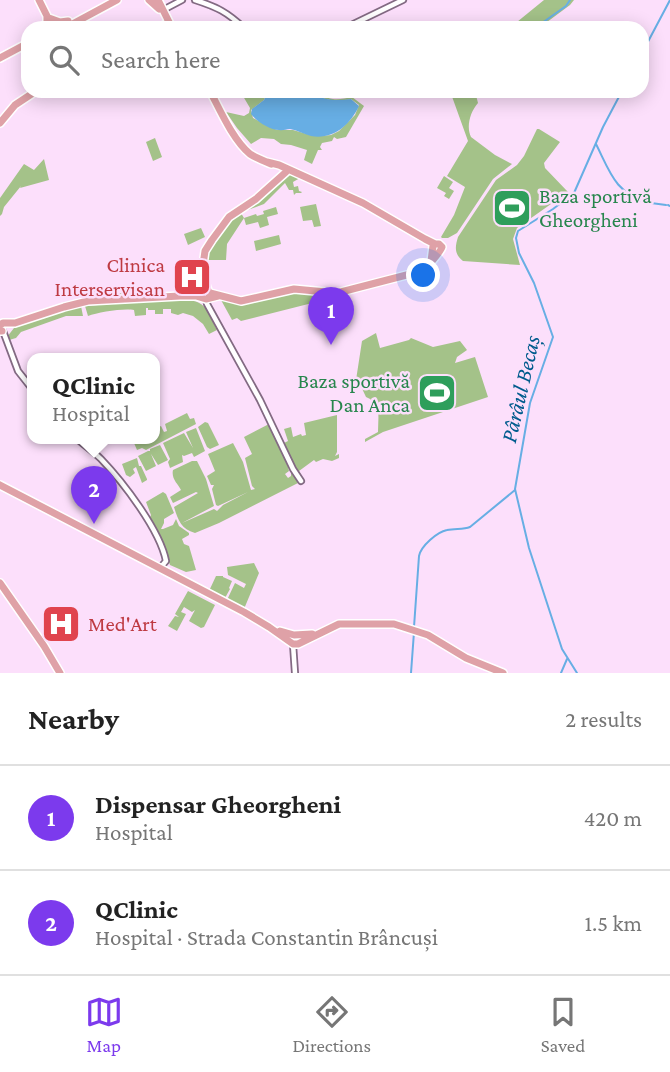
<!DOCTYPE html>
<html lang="en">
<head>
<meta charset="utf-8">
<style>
  :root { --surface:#fff; --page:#f2f2f2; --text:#222; --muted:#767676; --line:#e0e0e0; --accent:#7c3aed }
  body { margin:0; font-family:"Crimson Pro",serif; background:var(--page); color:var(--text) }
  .you { position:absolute; left:424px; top:276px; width:24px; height:24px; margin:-18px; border:5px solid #fff; border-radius:50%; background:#1a73e8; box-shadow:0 0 0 10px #1a73e833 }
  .badge { display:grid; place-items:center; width:46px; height:46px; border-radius:50%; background:var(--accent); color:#fff; font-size:23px; font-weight:700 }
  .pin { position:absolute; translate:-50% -58px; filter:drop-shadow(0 2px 4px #0008) }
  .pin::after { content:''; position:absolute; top:37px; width:24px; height:21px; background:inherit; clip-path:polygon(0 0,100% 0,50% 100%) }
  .popup { position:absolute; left:27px; top:353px; width:133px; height:91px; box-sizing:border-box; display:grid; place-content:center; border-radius:14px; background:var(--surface); filter:drop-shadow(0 2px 5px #0005); font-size:23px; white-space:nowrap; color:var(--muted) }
  .popup b { font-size:26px; color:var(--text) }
  .popup::after { content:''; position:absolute; left:50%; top:100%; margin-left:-14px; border:14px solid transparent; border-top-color:var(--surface) }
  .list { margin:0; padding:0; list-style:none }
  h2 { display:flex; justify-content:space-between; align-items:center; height:91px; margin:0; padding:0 28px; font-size:30px }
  h2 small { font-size:23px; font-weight:400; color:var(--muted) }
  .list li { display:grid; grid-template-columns:46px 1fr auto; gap:21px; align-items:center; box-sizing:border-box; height:105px; padding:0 28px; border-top:2px solid var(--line) }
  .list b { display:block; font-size:26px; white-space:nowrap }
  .list p { margin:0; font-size:23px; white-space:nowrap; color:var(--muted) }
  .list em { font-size:23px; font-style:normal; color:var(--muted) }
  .icon { flex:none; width:38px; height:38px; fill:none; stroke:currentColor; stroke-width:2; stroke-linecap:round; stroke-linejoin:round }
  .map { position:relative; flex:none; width:670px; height:673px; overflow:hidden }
  .search { position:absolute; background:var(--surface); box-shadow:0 4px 18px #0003; left:21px; right:21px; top:21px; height:77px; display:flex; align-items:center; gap:18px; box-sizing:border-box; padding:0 24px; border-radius:21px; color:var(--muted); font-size:26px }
  .sheet { height:301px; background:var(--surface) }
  nav { display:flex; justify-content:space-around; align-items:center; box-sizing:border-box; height:98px; border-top:2px solid var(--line); background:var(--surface); font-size:19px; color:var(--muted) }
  nav a { display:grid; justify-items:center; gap:4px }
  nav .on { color:var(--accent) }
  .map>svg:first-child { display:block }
</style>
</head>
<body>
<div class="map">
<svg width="670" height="673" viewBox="0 0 670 673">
  <rect width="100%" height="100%" fill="#fcdffb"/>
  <path fill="#a4c289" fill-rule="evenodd" d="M 544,0 L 574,0 L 570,5 L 539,28 L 516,28 L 517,22 Z
    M 240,91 L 268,91 L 264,100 L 251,110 L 253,118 L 277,130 L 293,130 L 314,136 L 321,136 L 331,135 L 339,131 L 355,115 L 359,105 L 351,99 C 337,102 321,101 311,91 C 319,92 325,98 333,99 C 339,100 346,98 352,97 L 364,106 L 346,137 L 337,139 L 334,137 L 332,141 L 322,143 L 320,147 L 322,150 L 318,150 L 312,164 L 304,160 L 307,150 L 291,145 L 281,144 L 274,139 L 261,138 L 251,144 L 237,128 L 226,112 L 244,116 L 249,113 L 250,108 Z
    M 450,91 L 475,91 L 478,103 C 470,112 466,127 471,137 L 495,155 L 512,164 L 493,179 L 457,233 L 448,238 L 442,238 L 441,237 L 454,215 L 465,187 L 447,176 L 468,141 Z
    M 537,129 L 539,129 L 560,142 L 544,163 L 545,168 L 568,192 L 517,228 L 513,239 L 520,265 L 463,261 C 454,254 455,247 458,237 L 496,180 L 517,165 L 524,156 Z
    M 155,138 L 162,157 L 153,161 L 146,142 Z
    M 44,159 L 49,180 L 20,188 L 21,186 L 4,207 L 2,214 L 0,216 L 0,198 L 24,164 L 34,170 Z
    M 288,175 L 292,175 L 300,178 L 293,182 L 294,187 L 298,186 L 299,191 L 302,192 L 301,193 L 296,193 L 294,195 L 293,190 L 289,190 L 285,183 L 264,204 L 242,212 L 241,213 L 244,218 L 256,214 L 257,216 L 264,214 L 263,211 L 276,207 L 278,214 L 267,217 L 269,225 L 260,228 L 258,222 L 246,225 L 244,218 L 227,244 L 226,260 L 205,260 L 210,246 L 225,224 Z
    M 444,176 L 453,182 L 449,188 L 454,191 L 449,199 L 444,196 L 446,193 L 437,188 Z
    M 316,204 L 321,226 L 314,227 L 312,220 L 303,221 L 300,207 Z
    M 201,228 L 205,237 L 188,245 L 184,234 Z
    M 279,235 L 281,244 L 256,251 L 254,241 Z
    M 128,285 L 134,285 L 136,295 L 84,299 L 81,290 L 87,289 L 88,291 L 128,287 ZM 129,286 L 133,286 L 133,290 L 125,293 L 114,293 L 87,296 L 84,295 L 83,291 L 86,290 L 87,293 L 125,290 L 129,288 Z
    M 294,291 L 326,295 L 328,299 L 241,321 L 237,318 L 232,320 L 221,300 L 239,303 Z
    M 177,299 C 206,300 205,306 217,330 L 209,334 L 203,324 L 193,316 L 183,313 L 178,315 L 171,313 L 171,309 L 163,309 L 163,314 L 155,314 L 155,310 L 148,310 L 148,308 L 146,308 L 146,315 L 135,316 L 134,310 C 124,308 98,312 88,316 L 85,306 Z
    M 81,306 L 83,316 L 66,316 L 21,332 L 16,338 L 9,340 L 7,337 L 14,328 L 65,310 Z
    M 376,333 L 380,348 L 409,340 L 411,338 L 433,347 L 460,341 L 467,350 L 457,357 L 455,363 L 475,357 L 488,397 L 383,432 L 365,442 L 365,439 L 378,432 C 378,417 382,403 366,397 L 358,380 L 356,380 L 362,341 Z
    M 187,413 L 190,419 L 194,418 L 196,424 L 146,450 L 142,448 L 137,450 L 134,443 L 138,440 L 138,438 L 143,438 L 142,439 L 144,443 L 146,442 L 144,438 L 155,438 L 155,436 L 156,437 L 159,436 L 157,432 L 160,430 L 159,428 L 155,429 L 161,426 L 164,432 L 167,431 L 165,424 Z
    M 337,415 L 337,452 L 335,456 L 339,454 L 339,458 L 332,461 L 323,459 L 316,462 L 314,460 L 299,471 L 303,479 L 301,479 L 284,443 L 288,441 L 284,429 L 291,427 L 293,437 L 301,434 L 302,436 L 306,435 L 304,423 Z
    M 205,422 L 208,423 L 219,445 L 210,449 L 207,447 L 198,427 Z
    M 269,424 L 286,459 L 289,471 L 285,474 L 288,478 L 291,476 L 291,473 L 293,472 L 298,483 L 219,523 L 195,533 C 181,529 178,520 174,507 L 198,493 L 196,492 L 173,503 L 170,497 L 181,490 C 178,484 171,479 173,470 L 192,461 L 197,461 L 206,479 L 214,506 L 182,523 L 214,509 L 217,511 L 223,505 L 248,492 L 218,506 L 216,505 L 212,489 L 214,485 L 211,485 L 207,476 L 215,471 L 208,454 L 233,443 L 243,462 L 251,490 L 255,489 L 252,486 L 245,458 L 252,454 L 244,437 Z
    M 196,428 L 205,451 L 194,457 L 192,453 L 184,456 L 182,455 L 183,462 L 170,468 L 168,462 L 170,459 L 163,443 L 184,433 L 193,448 L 186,432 Z
    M 160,445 L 168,460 L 158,465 L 151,454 L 156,466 L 146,471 L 138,456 L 148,451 L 150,451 L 150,449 Z
    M 137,458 L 139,466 L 141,466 L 147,479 L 147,480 L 142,483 L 136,467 L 133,469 L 135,473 L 130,477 L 126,475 L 122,464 Z
    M 163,492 L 166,494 L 174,513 L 164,519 L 164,523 L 161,529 L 163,529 L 173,525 L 176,519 L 179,526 L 189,533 L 189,535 L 182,539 L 184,544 L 189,546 L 196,570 L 186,572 L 170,565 L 158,533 L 149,520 L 151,515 L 146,502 Z
    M 254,563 L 259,573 L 244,609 L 227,600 L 235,583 L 244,588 L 246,584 L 228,575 L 227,567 Z
    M 216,576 L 223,576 L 223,577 L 232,581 L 229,588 L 230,589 L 225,598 L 209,591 Z
    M 188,591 L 215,605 L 204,627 L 201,628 L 189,621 L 195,610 L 192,612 L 184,607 L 181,612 L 186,614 L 177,631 L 168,626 L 175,616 L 179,617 L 175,614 Z"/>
  <path fill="#67aee4" d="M 268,91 L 311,91 C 321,101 337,101 351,99 L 359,106 C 350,125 333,140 311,136 C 304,134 297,130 290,129 C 286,129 283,131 279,130 C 270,130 256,121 251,114 L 252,109 L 264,100 Z"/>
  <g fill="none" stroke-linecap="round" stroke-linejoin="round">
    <path stroke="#67aee4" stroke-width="2" d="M 535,28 L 566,6 L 570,0
      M 642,53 L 670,0
      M 596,144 C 610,172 615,193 648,203
      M 651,203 L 666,205
      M 668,205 L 670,206
      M 414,627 L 419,556 C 421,546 437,532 447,530 C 455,528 463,530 470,527 L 515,490
      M 411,673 L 414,632
      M 561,673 L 567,659
      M 577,673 L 562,649 L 529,548 L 515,489 L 530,403 L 553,337 L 534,283 L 519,253 L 516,238 L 518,231 L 553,209 L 574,193 L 603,127 L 622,91"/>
    <g stroke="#836a83" stroke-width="8">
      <path id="minor" d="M 195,0 C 217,7 227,12 244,28
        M 163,10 L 182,0
        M 345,28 L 403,0
        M 206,299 L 207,304 L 260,400 L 293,469 L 301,481
        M 3,331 L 18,371 L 33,390
        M 76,438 C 84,445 94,452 101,459 C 123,482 160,530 166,561 L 160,568
        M 293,644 L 295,673"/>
    </g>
    <g stroke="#fff" stroke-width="10">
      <path id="major" d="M 39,0 L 47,16 L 47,28
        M 149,0 L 159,9
        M 158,0 L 172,28
        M 49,18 L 60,22 L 68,21
        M 65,28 L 117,0
        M 159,28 L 169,22
        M 0,58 L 28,43
        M 210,91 C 220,110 233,140 250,154 C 256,158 264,161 271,164
        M 0,123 L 15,105 L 36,91
        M 267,162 L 279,165 L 363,203 L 425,239 L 435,244
        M 210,293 L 241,301 L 294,289 L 337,293 L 422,271 C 426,269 441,251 442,247 L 439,244 L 435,244 L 433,246 L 431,261
        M 210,296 L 204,279 L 203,265 L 205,251 L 212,240 L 229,217 L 256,199 L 286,172
        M 0,325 L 3,323 L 15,323 L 64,307 L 88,301 L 180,296 L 196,296 L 206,299 L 218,296
        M 0,331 L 2,331
        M 0,485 L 244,612 L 269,627 L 293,644 L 298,644 L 339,624 L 394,624 L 428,635 L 466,658 L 503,673
        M 0,583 L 44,646 L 60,673
        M 280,631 L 294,635 L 312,634"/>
    </g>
    <use href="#minor" stroke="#fff" stroke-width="4.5"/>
    <use href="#major" stroke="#dfa1a7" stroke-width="7"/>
  </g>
  <defs>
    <g id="stadium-square" transform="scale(2.0125)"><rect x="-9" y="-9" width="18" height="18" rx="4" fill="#2e9e5b" stroke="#fcdffb"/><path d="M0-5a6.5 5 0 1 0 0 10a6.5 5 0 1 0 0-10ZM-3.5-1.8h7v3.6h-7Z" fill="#fff"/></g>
    <g id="hospital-square" transform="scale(2.0125)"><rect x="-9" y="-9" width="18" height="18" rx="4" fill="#e0444e" stroke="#fcdffb"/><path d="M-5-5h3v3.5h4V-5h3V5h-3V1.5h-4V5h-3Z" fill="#fff"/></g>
  </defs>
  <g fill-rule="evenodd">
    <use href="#stadium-square" x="512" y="208"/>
    <use href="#hospital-square" x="192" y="277"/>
    <use href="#stadium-square" x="437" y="393"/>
    <use href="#hospital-square" x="61" y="624"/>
  </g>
  <g text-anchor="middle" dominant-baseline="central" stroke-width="5" stroke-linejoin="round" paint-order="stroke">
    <g font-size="21" fill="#27864d" stroke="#fcdffb" text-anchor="start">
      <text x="539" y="196">Baza sportivă<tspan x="539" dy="24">Gheorgheni</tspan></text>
      <text x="410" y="381" text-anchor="end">Baza sportivă<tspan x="410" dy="24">Dan Anca</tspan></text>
    </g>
    <g font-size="21" fill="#be3a42" stroke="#fcdffb" text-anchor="end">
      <text x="165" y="265">Clinica<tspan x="165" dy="24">Interservisan</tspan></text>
      <text x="88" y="624" text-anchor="start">Med'Art</text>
    </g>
    <g font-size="23" font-style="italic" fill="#005b8d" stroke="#fcdffb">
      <text transform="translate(520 389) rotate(-77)">Pârâul Becaș</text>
    </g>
  </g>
</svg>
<div class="you"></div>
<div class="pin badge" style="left:331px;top:345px">1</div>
<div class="pin badge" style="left:94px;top:524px">2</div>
<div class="popup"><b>QClinic</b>Hospital</div>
<div class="search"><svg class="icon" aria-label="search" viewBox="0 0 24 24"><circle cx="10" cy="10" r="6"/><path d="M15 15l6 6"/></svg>Search here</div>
</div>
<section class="sheet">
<h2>Nearby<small>2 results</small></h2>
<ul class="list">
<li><span class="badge">1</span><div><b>Dispensar Gheorgheni</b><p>Hospital</p></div><em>420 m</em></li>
<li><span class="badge">2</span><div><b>QClinic</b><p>Hospital · Strada Constantin Brâncuși</p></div><em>1.5 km</em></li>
</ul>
</section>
<nav>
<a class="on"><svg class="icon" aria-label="map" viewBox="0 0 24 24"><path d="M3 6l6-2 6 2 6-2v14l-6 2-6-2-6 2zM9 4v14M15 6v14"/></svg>Map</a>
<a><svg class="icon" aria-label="directions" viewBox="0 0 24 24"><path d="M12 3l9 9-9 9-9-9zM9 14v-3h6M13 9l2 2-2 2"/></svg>Directions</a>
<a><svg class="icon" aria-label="saved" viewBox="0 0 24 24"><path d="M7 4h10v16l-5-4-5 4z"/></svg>Saved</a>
</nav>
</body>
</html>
